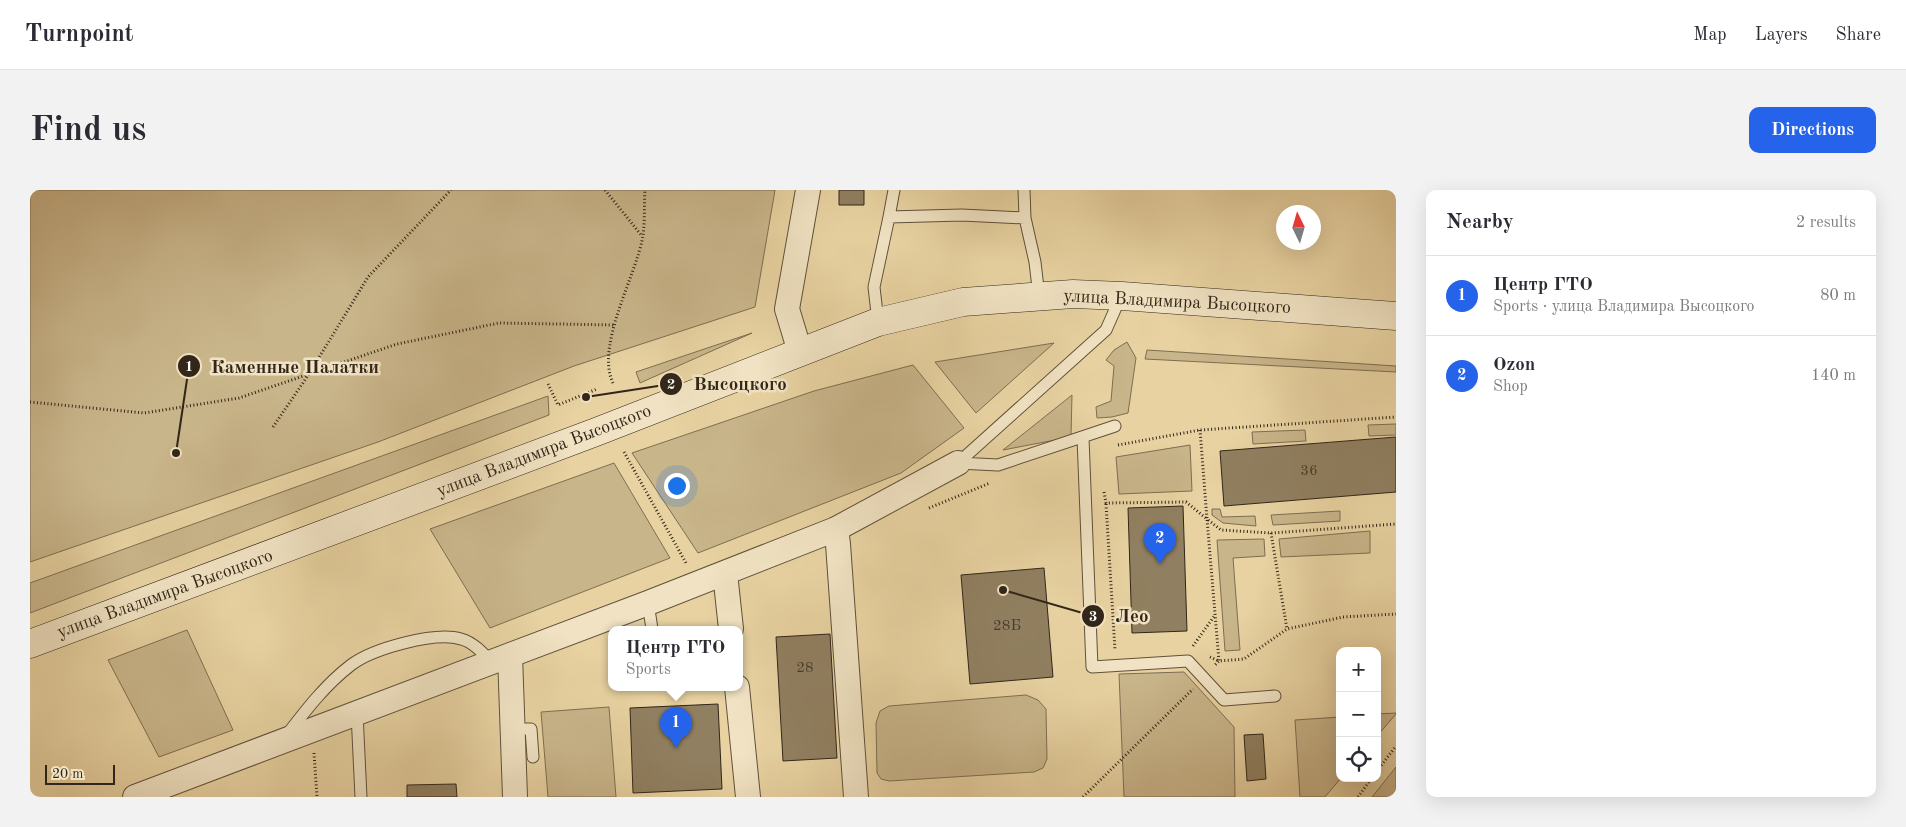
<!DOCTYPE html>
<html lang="en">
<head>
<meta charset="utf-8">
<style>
  :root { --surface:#fff; --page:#f2f2f3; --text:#2b2b33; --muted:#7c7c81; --line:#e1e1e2; --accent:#2563eb }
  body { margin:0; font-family:"Old Standard TT",serif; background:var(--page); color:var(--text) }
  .controls { position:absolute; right:15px; bottom:15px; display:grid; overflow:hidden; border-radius:10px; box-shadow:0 5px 20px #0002 }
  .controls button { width:45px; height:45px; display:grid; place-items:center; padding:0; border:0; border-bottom:1px solid var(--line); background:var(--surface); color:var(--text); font:25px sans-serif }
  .compass { position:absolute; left:1246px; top:15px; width:45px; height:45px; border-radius:50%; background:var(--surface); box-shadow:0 5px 20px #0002; rotate:355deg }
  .scale { position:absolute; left:15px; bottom:12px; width:70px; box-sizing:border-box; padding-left:5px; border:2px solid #312619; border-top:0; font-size:14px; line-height:18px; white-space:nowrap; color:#312619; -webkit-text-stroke:4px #f0e2c2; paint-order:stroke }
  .you { position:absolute; left:646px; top:295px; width:18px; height:18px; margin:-12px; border:4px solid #fff; border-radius:50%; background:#1a73e8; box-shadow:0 0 0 8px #1a73e833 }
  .badge { display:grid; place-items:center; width:32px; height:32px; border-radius:50%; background:var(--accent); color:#fff; font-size:16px; font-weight:700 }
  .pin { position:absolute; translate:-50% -41px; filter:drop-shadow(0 1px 2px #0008) }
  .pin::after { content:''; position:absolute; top:26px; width:18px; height:15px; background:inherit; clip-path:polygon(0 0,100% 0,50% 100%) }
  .popup { position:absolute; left:578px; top:436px; width:135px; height:65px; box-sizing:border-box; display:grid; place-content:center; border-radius:10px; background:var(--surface); filter:drop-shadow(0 1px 4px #0005); font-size:16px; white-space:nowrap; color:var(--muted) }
  .popup b { font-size:19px; color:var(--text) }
  .popup::after { content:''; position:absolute; left:50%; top:100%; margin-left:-10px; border:10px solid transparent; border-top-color:var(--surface) }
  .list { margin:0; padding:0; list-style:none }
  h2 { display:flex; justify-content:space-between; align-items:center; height:65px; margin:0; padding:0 20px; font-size:21px }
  h2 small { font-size:16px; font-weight:400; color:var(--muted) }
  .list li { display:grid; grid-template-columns:32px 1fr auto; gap:15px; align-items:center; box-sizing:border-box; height:80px; padding:0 20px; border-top:1px solid var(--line) }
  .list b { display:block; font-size:19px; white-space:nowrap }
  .list p { margin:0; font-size:16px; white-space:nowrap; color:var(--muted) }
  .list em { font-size:16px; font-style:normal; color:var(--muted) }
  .icon { flex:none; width:28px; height:28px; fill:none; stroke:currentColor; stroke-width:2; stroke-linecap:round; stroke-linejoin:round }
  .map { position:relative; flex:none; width:1366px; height:607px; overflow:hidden; border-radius:10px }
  header { display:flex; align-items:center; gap:30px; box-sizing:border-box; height:70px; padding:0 25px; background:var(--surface); border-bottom:1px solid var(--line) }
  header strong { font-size:24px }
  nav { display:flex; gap:28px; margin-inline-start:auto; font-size:18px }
  .intro { display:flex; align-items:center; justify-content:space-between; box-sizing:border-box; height:120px; padding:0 30px }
  h1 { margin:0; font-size:35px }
  .button { padding:12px 22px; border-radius:10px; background:var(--accent); color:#fff; font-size:18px; font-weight:700 }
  main { display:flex; gap:30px; padding:0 30px }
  aside { flex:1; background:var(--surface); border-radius:10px; box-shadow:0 5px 20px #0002 }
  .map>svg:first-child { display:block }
</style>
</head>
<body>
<header>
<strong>Turnpoint</strong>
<nav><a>Map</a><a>Layers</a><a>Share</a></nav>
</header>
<div class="intro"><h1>Find us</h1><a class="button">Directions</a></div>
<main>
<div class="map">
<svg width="1366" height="607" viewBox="0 0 1366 607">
  <rect width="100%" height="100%" fill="#e8d2a1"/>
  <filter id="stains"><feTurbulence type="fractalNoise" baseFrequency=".004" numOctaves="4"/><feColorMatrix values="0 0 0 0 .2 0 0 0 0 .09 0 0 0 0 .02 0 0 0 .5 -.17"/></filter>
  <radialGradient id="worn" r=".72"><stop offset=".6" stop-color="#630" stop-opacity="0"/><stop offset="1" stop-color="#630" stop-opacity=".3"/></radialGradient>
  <path fill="#c9b58a" stroke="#7d6e52" d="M 0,0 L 745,0 L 725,117 L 544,176 L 348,252 L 0,372 Z
    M 722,143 L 610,193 L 606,182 Z
    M 1097,152 L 1106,168 L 1098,223 L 1082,227 L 1067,228 L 1066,217 L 1081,211 L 1084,176 L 1076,170 L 1084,160 Z
    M 1024,153 L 946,223 L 905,172 Z
    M 1117,160 L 1366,176 L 1366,182 L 1115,169 Z
    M 883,175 L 934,238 L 871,283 L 668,363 L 602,263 L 784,201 Z
    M 1042,205 L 1041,247 L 973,260 Z
    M 518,206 L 519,225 L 0,423 L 0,393 Z
    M 1366,234 L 1366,245 L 1339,246 L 1338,235 Z
    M 1275,240 L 1276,251 L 1223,254 L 1222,242 Z
    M 1160,255 L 1162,301 L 1089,304 L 1086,267 Z
    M 584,273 L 640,368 L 460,438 L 400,339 Z
    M 1182,319 L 1190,319 L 1192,327 L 1225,326 L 1226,336 L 1193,333 L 1182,325 Z
    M 1310,321 L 1310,331 L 1243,335 L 1241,325 Z
    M 1340,341 L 1340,363 L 1251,367 L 1249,349 Z
    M 1234,349 L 1235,366 L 1203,368 L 1210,460 L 1195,461 L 1187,350 Z
    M 157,440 L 203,540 L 129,567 L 78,470 Z
    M 1154,482 L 1204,537 L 1205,607 L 1094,607 L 1089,484 Z
    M 996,505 L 1008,510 L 1016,519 L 1017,569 L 1013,578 L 1004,582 L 859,591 L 851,589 L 847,583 L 846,533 L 850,521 L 859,516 Z
    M 579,517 L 586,607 L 518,607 L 511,522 Z
    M 1366,523 L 1366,524 L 1347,546 L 1347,524 Z
    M 1310,527 L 1311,588 L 1295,607 L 1270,607 L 1265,530 Z
    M 1366,577 L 1366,607 L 1342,607 Z"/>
  <path fill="#907f60" stroke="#312619" d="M 809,0 L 834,0 L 834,15 L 809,15 Z
    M 1366,247 L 1366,302 L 1194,316 L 1190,261 Z
    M 1153,316 L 1157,441 L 1102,443 L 1098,318 Z
    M 1014,378 L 1023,487 L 940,494 L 931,385 Z
    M 800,444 L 807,568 L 753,571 L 746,447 Z
    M 688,514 L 692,599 L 603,603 L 600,518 Z
    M 1233,544 L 1236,589 L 1217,591 L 1214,545 Z
    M 426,594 L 427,607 L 377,607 L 377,595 Z"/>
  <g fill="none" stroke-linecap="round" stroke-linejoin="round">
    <g stroke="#5f513b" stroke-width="13">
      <path id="service" d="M 994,0 L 995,28 L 1005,72 L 1009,107
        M 859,27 L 864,0
        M 848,132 L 844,97 L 859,27 L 932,25 L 995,28
        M 1053,248 L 1062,477 L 1158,471 L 1194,510 L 1245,506
        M 928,273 L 1076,140 L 1091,106
        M 928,273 L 968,275 L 1085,236
        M 618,413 L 622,439
        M 327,523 L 331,607
        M 483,539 L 501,539 L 503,567
        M 256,546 C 276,520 295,495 321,475 C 342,459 405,441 431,449 C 443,452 453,463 461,472"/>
    </g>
    <g stroke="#5f513b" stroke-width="26">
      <path id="minor" d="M 770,162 L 757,119 L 778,0
        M 806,339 L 808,354 L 826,607
        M 695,383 L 701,439
        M 480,465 L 485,607
        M 707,497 L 718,607
        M 105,607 L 618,413 L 806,339 L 928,273"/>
    </g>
    <g stroke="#312619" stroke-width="29">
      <path id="secondary" d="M 0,454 L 566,242 L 848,132 L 933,112 L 1043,104 L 1092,106 L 1366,126"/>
    </g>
    <path stroke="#312619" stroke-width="3" stroke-dasharray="1 2.5" stroke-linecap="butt" d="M 575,0 L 612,46
      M 583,193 C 565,156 606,86 613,46 C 615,31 614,15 615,0
      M 518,194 L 528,215 L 567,199
      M 0,212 L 114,223 L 209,208 L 367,154 L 469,133 L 585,135
      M 243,237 L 279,184 L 338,87 L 421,0
      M 1170,240 L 1177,329 L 1191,340 L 1241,343 L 1366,334
      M 1088,255 L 1170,240 L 1366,227
      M 594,262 L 656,373
      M 1074,302 L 1076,313 L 1156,312 L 1177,329 L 1189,471 L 1214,469 L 1257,439 L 1313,427 L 1366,424
      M 1076,314 L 1085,460
      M 899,318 L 960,293
      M 1241,343 L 1257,439
      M 1163,456 L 1185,425
      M 1180,467 L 1189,471 L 1184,476
      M 284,563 L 287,607
      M 1347,581 L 1366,556
      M 1053,607 L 1163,499
      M 1328,607 L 1342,588"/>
    <use href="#service" stroke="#f0e2c2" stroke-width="11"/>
    <use href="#minor" stroke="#f0e2c2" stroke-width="24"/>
    <use href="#secondary" stroke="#f0e2c2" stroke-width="28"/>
  </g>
  <g text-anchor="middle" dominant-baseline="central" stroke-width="5" stroke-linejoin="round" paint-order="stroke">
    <g font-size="15" fill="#493c2b">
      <text x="1279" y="281">36</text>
      <text x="977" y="436">28Б</text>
      <text x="775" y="478">28</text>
    </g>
    <g font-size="18" fill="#312619" stroke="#f0e2c2">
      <text transform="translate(1147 112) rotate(3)">улица Владимира Высоцкого</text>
      <text transform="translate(514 261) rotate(-21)">улица Владимира Высоцкого</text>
      <text transform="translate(135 404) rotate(-20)">улица Владимира Высоцкого</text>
    </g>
  </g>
  <path fill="none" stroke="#312619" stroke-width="2" d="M146 263L159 176M556 207L641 194M973 400L1063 426"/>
  <g fill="#312619" stroke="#f0e2c2" stroke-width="2">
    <circle cx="146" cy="263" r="5"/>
    <circle cx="556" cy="207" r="5"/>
    <circle cx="973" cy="400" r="5"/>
    <circle cx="159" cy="176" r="12"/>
    <circle cx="641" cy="194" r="12"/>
    <circle cx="1063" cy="426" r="12"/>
  </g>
  <g font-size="15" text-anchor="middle" font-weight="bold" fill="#fff">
    <text x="159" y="181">1</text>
    <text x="641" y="199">2</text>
    <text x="1063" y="431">3</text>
  </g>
  <g font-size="19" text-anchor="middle" font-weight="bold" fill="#312619" stroke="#f0e2c2" stroke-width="5" stroke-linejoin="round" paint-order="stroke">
    <text x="265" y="183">Каменные Палатки</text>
    <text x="710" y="200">Высоцкого</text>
    <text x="1102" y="432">Лео</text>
  </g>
  <rect width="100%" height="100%" filter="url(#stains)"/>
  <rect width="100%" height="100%" fill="url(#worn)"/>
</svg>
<div class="controls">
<button>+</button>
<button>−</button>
<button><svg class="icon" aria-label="locate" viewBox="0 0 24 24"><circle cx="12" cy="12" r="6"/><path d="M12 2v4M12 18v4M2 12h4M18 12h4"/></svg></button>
</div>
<svg class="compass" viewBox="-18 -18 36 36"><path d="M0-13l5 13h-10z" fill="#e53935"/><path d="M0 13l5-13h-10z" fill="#7c7c81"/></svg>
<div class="scale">20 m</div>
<div class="you"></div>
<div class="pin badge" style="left:646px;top:558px">1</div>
<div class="popup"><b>Центр ГТО</b>Sports</div>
<div class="pin badge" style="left:1130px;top:374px">2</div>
</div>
<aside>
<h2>Nearby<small>2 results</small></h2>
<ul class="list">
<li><span class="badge">1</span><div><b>Центр ГТО</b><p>Sports · улица Владимира Высоцкого</p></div><em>80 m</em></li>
<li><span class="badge">2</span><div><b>Ozon</b><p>Shop</p></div><em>140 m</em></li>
</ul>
</aside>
</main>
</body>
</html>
